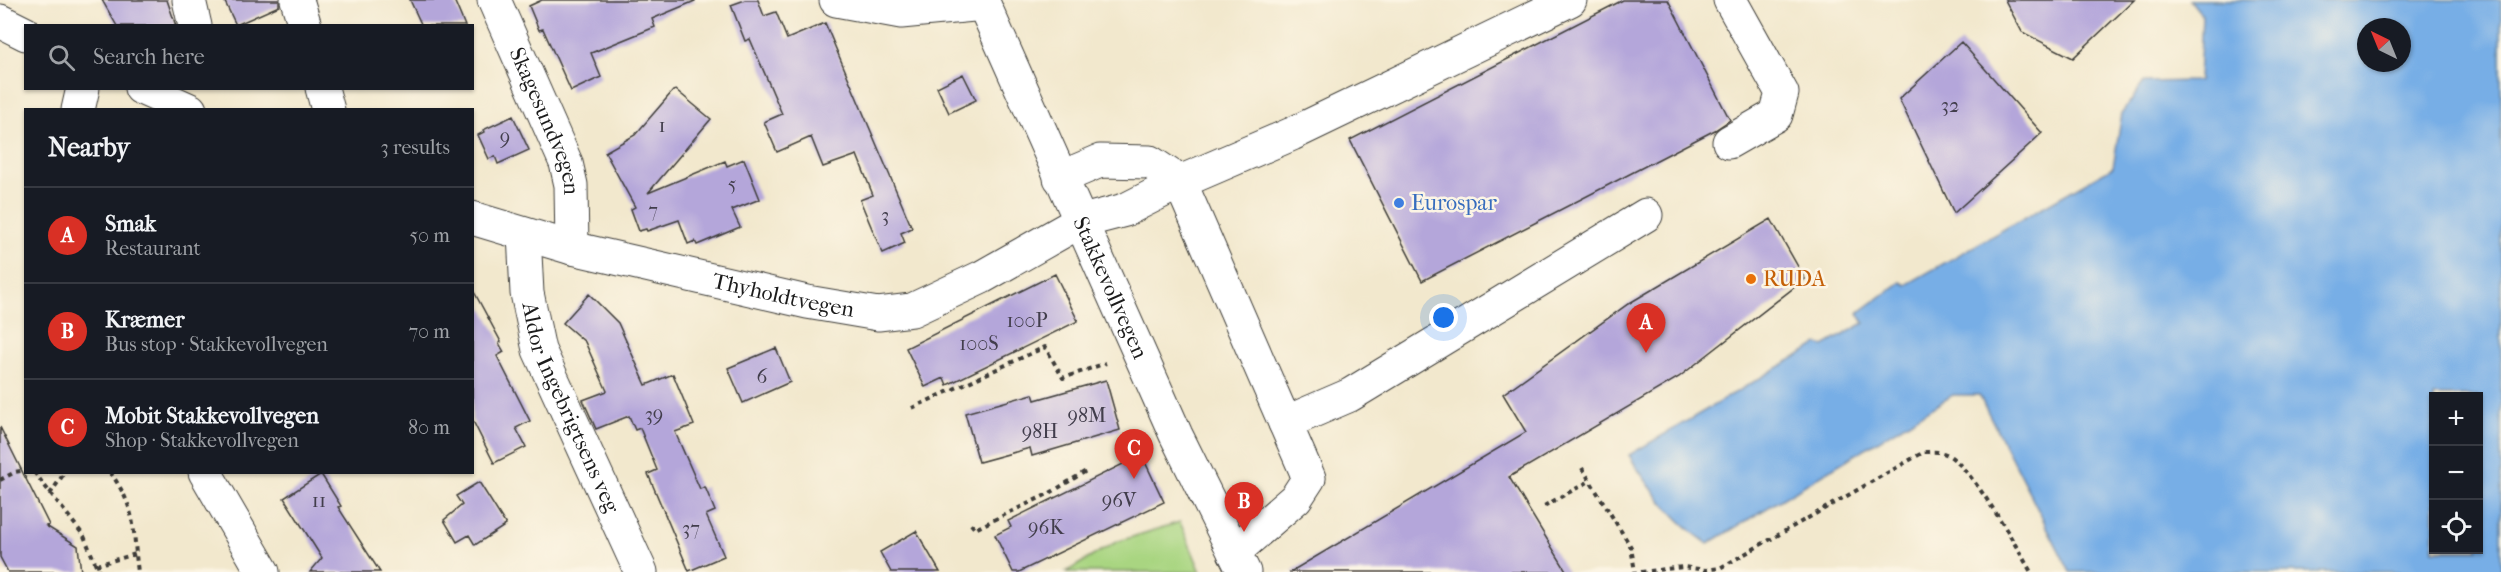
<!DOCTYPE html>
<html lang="en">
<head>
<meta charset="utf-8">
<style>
  :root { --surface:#171b24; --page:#20242c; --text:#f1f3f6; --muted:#9ea1a6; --line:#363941; --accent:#d93025 }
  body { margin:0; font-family:"IM FELL French Canon",serif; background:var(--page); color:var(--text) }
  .controls { position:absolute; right:18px; bottom:18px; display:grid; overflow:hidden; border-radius:0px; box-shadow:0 2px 4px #0004 }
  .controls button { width:54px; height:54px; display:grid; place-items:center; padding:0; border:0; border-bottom:2px solid var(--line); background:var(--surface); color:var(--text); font:30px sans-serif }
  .compass { position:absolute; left:2357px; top:18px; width:54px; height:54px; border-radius:50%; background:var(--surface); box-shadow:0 2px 4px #0004; rotate:317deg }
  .you { position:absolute; left:1444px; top:318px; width:21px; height:21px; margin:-15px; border:4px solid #fff; border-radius:50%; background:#1a73e8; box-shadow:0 0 0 9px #1a73e833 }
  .badge { display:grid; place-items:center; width:39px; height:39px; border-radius:50%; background:var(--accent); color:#fff; font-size:20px; font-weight:700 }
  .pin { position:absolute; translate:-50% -50px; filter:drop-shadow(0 2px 3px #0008) }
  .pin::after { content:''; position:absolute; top:32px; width:21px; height:18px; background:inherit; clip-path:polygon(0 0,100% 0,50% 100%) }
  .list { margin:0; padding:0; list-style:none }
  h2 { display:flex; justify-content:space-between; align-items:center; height:78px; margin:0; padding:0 24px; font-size:26px }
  h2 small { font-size:20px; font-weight:400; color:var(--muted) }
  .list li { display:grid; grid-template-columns:39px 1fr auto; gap:18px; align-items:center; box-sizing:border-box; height:96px; padding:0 24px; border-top:2px solid var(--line) }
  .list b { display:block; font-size:22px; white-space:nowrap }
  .list p { margin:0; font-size:20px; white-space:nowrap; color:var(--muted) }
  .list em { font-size:20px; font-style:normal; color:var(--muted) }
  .icon { flex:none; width:33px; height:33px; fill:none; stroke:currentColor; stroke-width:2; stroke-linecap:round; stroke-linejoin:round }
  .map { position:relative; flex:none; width:2501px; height:572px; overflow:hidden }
  .search { position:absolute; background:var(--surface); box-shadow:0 2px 4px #0004; left:24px; top:24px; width:450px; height:66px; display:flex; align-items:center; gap:15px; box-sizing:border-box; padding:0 21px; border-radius:0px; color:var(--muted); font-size:22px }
  .panel { position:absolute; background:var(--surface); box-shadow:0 2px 4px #0004; left:24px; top:108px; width:450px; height:366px; border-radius:0px }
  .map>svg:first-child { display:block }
</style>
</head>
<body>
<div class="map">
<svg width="2501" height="572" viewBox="0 0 2501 572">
  <rect width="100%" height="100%" fill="#fcf5e5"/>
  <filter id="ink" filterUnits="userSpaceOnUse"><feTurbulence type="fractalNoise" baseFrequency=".0167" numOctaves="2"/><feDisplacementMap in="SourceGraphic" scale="12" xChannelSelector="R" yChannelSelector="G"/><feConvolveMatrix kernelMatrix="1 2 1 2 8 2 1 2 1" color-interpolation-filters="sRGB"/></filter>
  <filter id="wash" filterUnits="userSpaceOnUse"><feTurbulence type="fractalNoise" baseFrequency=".008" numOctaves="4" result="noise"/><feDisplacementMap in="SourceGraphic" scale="24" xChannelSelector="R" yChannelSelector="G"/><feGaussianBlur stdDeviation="1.35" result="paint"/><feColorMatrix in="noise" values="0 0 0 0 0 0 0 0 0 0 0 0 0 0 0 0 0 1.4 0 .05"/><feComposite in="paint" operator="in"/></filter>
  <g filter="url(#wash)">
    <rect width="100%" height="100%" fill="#f2e8cd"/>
    <path fill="#a9d581" stroke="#62784e" stroke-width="1.5" d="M 1180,522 L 1201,572 L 1066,572 L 1116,542 Z"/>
    <path fill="#77aee6" stroke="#4a6581" stroke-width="1.5" fill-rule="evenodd" d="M 2190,0 L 2501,0 L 2501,572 L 2070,572 L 1979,395 L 1953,395 L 1708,544 C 1675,521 1650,490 1629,455 L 1818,344 L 1824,346 L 1864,323 L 1858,313 L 1901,282 L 1906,285 L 2113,167 L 2122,113 L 2144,82 L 2199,81 L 2202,15 ZM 2366,27 L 2402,27 L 2402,63 L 2366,63 ZM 2434,396 L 2478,396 L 2478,550 L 2434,550 Z"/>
    <g id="blocks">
      <path fill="#b4a6da" d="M 102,0 L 167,0 L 176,26 L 117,26 Z
        M 224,0 L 279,0 L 279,6 L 236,25 Z
        M 410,0 L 454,0 L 465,26 L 422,26 Z
        M 542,0 L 695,0 L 695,1 L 652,19 L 655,27 L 591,53 L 601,77 L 571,91 L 543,29 L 539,30 L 529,6 Z
        M 745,0 L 758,0 L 764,16 L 776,12 L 787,39 L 825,23 L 912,228 L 901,233 L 905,243 L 883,253 L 878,243 L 860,200 L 873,195 L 857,155 L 823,167 L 811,137 L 777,152 L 764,122 L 782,114 L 750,39 L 745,41 L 731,5 Z
        M 1623,0 L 1668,0 L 1730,120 L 1715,130 L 1422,281 L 1350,140 Z
        M 2005,0 L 2134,0 L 2073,58 L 2022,32 Z
        M 1961,42 L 2042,133 L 1954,213 L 1899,99 Z
        M 963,74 L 976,100 L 949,113 L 937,87 Z
        M 676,90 L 711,119 L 648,193 L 725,161 L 727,166 L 744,159 L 760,199 L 732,210 L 740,227 L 697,245 L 695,241 L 688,244 L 679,220 L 647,231 L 646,229 L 639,231 L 631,209 L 635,207 L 605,152 L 635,135 L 673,91 Z
        M 513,116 L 529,150 L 498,164 L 495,156 L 489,159 L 478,135 L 484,132 L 483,130 Z
        M 1771,219 L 1805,279 L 1679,377 L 1509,477 L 1567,572 L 1290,572 L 1526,432 L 1503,394 L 1628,304 Z
        M 1055,274 L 1078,321 L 947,385 L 944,378 L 925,387 L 906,348 Z
        M 472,288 L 501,342 L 499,343 L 504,352 L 497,356 L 530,421 L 516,428 L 526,447 L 494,463 L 472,419 Z
        M 589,294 L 618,323 L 646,385 L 673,374 L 694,425 L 675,432 L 700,489 L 705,487 L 715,511 L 706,515 L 724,556 L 689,571 L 648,474 L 657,470 L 640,428 L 635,430 L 629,416 L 596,429 L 583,400 L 607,391 L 585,342 L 563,323 Z
        M 776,348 L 790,382 L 743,403 L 728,368 Z
        M 1106,380 L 1120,430 L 1032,456 L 1030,448 L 979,462 L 965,413 L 1033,394 L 1035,400 Z
        M 0,427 L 49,525 L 46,526 L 78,546 L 81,572 L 8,572 L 0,557 Z
        M 1129,461 L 1131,468 L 1145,462 L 1164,502 L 1019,572 L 1013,572 L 995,535 L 1011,527 L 1008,521 Z
        M 321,474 L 341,506 L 338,507 L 380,572 L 310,572 L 322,558 L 284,498 Z
        M 479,482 L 506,525 L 475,545 L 469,535 L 457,542 L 444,520 L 462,505 L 456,496 Z
        M 916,531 L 940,572 L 891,572 L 880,552 Z"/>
    </g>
  </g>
  <g filter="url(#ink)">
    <use href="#blocks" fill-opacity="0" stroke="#3c3b37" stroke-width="1.5"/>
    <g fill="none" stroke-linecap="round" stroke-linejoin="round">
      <g stroke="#3c3b37" stroke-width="35">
        <g id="minor">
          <path d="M 189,0 L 195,26"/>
          <path d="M 297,0 L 305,26"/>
          <path id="s1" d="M 494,0 L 566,163 L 571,185 L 572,248"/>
          <path d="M 836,0 L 901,12 L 984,4"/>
          <path id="s2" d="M 982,0 L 1176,435 L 1244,572"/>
          <path d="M 0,21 L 26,34"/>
          <path d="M 141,88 L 190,110"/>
          <path d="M 322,88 L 328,110"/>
          <path d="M 78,110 L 83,88"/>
          <path d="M 1729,142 L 1776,115 L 1782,93 L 1730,0"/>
          <path d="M 1060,178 L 1100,161 L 1150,162 L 1180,182 L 1309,478 L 1296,498 L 1234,552"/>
          <path id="s3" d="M 472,218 L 572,248 L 807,302 L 878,314 L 912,310 L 982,277 L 1079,222 L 1125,210 L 1180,182 L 1292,134 L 1570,0"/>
          <path id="s4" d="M 524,234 L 527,293 L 539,350 L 641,572"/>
          <path d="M 1285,423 L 1350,395 L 1646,215"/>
          <path d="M 205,472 L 263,572"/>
        </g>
      </g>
      <path stroke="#3c3b37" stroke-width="4" stroke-dasharray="4.5 4.5" stroke-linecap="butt" d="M 912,408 L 1045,347 L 1063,378 L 1106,363
        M 1582,468 L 1631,547 L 1635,572
        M 34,472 L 84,536 L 99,572
        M 110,472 C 138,511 132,528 138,572
        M 0,480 L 15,472 L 26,470
        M 50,494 L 65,472
        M 1544,506 L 1590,481
        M 971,524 L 975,529 L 1050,493 L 1086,471
        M 96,565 L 136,554
        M 1641,572 L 1683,567 L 1706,570 L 1720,568 L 1924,452 C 1930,452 1937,451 1943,453 C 1968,459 2017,548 2031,572"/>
      <use href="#minor" stroke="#fff" stroke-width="33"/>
    </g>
  </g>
  <circle fill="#3f7fe0" stroke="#fcf5e5" stroke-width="2" cx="1399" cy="203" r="6"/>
  <circle fill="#e8710a" stroke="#fcf5e5" stroke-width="2" cx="1751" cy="279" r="6"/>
  <g text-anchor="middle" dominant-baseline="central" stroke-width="5" stroke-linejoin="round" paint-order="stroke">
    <g font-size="20" fill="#423e4c">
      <text x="1950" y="105">32</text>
      <text x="662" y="125">1</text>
      <text x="505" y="137">9</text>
      <text x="732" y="184">5</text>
      <text x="653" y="210">7</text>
      <text x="885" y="215">3</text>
      <text x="1027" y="320">100P</text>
      <text x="979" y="343">100S</text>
      <text x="762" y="376">6</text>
      <text x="654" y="414">39</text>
      <text x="1087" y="415">98M</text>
      <text x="1040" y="431">98H</text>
      <text x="319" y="500">11</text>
      <text x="1119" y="500">96V</text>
      <text x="1046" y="527">96K</text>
      <text x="691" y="528">37</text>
    </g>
    <g font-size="22" fill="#1c1c1c" stroke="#fcf5e5">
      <text stroke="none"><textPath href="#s1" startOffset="132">Skagesundvegen</textPath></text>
      <text stroke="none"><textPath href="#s2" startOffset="315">Stakkevollvegen</textPath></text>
      <text stroke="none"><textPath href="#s3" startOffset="321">Thyholdtvegen</textPath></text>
      <text stroke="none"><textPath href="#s4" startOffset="182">Aldor Ingebrigtsens veg</textPath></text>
    </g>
    <g font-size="22" fill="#366cbe" stroke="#fcf5e5" text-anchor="start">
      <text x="1411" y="203">Eurospar</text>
    </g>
    <g font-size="22" fill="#c56008" stroke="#fcf5e5" text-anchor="start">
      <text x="1763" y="279">RUDA</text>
    </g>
  </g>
</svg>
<div class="controls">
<button>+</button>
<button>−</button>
<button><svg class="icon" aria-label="locate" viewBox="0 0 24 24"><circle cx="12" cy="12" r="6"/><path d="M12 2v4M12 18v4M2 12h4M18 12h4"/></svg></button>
</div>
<svg class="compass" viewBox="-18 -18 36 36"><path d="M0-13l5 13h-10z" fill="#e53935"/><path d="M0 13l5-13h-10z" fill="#9ea1a6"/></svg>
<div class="you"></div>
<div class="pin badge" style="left:1646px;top:353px">A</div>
<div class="pin badge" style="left:1244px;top:532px">B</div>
<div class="pin badge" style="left:1134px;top:479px">C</div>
<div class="search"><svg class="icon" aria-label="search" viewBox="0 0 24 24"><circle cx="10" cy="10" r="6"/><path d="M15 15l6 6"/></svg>Search here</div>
<section class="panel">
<h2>Nearby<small>3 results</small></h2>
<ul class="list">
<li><span class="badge">A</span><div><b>Smak</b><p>Restaurant</p></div><em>50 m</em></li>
<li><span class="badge">B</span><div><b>Kræmer</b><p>Bus stop · Stakkevollvegen</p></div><em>70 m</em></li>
<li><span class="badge">C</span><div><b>Mobit Stakkevollvegen</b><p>Shop · Stakkevollvegen</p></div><em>80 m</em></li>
</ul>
</section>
</div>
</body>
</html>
